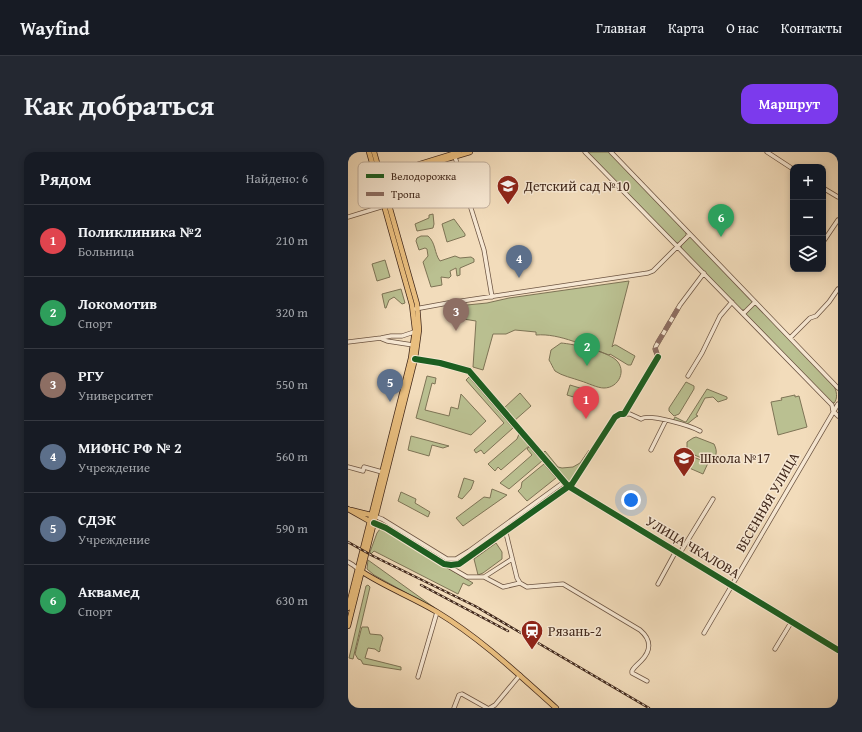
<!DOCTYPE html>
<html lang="ru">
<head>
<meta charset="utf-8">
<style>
  :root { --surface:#171b24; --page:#242831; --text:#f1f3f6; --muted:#9ea1a6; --line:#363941; --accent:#7c3aed }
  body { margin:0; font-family:"Gentium Book Plus",serif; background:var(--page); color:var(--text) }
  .controls { position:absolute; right:12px; top:12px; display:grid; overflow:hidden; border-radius:8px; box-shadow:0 2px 6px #0003 }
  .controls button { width:36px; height:36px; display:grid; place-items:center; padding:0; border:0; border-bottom:1px solid var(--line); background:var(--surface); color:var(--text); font:20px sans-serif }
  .you { position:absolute; left:283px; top:348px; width:14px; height:14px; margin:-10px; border:3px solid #fff; border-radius:50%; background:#1a73e8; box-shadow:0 0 0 6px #1a73e833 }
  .badge { display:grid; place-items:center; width:26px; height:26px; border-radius:50%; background:var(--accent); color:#fff; font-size:13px; font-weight:700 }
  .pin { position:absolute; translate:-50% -33px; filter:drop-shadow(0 1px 2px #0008) }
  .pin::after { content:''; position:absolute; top:21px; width:14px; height:12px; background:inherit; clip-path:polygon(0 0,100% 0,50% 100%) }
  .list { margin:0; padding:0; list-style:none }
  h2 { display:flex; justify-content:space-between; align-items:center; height:52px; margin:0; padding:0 16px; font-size:17px }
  h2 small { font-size:13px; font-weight:400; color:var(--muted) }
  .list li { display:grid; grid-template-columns:26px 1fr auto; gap:12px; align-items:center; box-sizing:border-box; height:72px; padding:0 16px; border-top:1px solid var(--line) }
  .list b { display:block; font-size:15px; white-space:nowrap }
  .list p { margin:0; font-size:13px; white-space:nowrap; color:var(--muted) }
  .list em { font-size:13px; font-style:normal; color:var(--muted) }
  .icon { flex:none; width:22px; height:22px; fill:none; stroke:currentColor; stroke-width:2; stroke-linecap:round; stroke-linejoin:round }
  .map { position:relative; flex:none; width:490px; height:556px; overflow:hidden; border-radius:12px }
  header { display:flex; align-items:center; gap:24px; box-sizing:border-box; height:56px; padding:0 20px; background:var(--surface); border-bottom:1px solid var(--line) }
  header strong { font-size:19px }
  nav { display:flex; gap:22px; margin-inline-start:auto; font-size:14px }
  .intro { display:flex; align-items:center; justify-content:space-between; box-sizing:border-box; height:96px; padding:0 24px }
  h1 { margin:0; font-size:28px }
  .button { padding:10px 18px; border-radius:12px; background:var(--accent); color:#fff; font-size:14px; font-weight:700 }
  main { display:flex; gap:24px; padding:0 24px }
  aside { flex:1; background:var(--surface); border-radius:12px; box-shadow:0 2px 6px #0003 }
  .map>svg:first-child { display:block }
</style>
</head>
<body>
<header>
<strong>Wayfind</strong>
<nav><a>Главная</a><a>Карта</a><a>О нас</a><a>Контакты</a></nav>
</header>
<div class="intro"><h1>Как добраться</h1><a class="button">Маршрут</a></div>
<main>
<aside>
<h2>Рядом<small>Найдено: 6</small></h2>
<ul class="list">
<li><span class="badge" style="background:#e0444e">1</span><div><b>Поликлиника №2</b><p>Больница</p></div><em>210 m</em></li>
<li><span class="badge" style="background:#2e9e5b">2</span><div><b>Локомотив</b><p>Спорт</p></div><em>320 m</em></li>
<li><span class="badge" style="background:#8d6e63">3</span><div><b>РГУ</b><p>Университет</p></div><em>550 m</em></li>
<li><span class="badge" style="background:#5c6f8a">4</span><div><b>МИФНС РФ № 2</b><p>Учреждение</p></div><em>560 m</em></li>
<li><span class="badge" style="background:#5c6f8a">5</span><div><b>СДЭК</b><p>Учреждение</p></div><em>590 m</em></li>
<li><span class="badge" style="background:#2e9e5b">6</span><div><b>Аквамед</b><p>Спорт</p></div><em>630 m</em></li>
</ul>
</aside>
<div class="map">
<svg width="490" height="556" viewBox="0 0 490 556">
  <rect width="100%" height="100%" fill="#f2dcbb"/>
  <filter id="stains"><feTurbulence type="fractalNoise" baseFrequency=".005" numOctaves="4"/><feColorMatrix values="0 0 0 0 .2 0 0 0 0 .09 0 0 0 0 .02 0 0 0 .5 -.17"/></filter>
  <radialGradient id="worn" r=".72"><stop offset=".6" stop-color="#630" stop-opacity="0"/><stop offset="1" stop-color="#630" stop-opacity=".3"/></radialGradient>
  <path fill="#bac091" stroke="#7e7456" d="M 239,0 L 261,0 L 338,80 L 338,84 L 331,91 L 328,91 Z
    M 85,62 L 86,72 L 85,76 L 69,79 L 67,72 L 81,66 L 81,63 Z
    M 106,67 L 117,82 L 117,84 L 99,90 L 94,72 Z
    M 73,84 L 80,84 C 88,91 86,101 92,109 L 107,104 L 112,106 L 123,105 L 126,107 L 126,110 L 112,116 L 112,123 L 109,124 L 108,116 L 102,119 L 103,124 L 101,126 L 93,125 L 94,133 L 83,135 L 75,110 L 80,104 L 79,97 L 77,96 L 71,98 L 68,89 L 69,86 Z
    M 342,85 L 345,87 L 405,150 L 397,158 L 393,158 L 334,97 L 333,94 Z
    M 37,108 L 42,125 L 29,129 L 24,112 Z
    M 281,129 L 264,195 L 266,193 L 268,193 L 287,204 L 283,213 L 280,213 L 262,202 L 261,203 C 239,195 212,181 188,183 L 188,180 L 167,178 L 158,182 L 145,182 L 135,218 L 125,215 L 128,169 L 109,166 L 109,154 L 139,151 L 161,146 Z
    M 53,137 L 57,151 L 54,152 L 46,145 L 41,148 L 38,156 L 37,156 L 34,142 Z
    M 407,152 L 408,152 L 485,233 C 489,238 490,247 486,251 L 483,250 L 399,163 L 398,162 Z
    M 213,191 C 226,192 258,199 268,208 C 279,218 271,236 256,236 C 249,236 240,231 233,229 C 225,226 214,224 207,219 C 205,216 203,211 201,208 L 203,198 Z
    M 79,224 L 88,226 L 87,232 L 84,231 L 77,258 L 101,264 L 103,255 L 110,257 L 113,242 L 138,269 L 123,283 L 68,266 Z
    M 121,225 L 165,276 L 136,302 L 133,298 L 128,301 L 126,298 L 156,271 L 118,228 Z
    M 338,230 L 346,234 L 346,237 L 331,262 L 326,264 L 321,259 L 321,256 Z
    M 222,233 L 245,240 L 242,250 L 219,243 Z
    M 359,237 L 379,245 L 379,247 L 370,250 L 365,245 L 357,246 L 348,263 L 350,264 L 348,265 L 338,273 L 325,269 L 327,265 L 337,270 L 338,270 Z
    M 172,241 L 183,254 L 166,269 L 155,257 Z
    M 447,243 L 447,245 L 451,244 L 459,275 L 430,283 L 423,250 L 434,248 L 433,246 Z
    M 171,282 L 181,294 L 153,318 L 150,315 L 147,319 L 140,312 L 169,287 Z
    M 63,284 L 101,294 L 95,296 L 84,293 L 81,304 L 60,298 Z
    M 348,285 L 366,292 C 370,300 369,306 360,309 L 340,300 L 339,295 L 339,290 L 345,286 Z
    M 181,295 L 194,309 L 161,337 L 152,331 L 184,303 L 179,297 Z
    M 241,298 L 243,301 L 225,330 L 222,332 L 195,301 L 197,299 L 210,315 L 214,316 L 225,315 L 232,311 Z
    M 343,304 L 360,311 L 355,322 L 339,315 Z
    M 196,312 L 208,326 L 179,349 L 170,339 L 173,336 L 174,330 Z
    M 116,326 L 126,329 L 123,337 L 114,347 L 110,345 Z
    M 144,337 L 159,343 L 115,374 L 108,366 L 136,345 L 142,346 Z
    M 53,340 L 68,347 L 67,351 L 82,360 L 80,365 L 50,349 Z
    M 32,377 L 35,377 L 125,431 L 121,434 L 115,431 L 110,442 L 26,399 L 23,402 L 22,400 L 29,381 Z
    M 148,391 L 154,400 L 154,407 L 135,421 L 130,423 L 126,407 Z
    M 20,408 L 91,459 L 26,423 L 19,417 Z
    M 20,433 L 22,435 L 5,507 L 1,506 L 18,434 Z
    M 14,475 L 20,475 L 22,482 L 33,483 L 35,486 L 32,496 L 32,499 L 31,500 L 27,497 L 20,496 L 17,506 L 53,515 L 53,518 L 15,512 L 13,508 L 10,507 L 7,502 L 13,478 Z"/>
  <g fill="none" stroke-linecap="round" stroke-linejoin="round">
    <g stroke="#6d5543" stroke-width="5">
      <path id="minor" d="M 237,0 L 484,253 L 485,259 L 490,264
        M 263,0 L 490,236
        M 419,0 L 445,17
        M 107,5 L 136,98 L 144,145
        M 475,36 L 490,45
        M 0,65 L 36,54
        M 475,90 L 490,68
        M 67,157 L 100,151 L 300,121 L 305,119 L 342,82
        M 395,162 L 407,150
        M 442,186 L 462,166 L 468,164 L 481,150 L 490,137
        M 34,187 L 39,189 L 65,193
        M 0,190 L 33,186 L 43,184 L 54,184 L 66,180
        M 67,207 L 92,211 L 121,219 L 220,334 L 490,498
        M 340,224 L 354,201 L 372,164 L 384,150
        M 276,262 L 282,262 L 293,267 C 301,261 343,274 352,279
        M 303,298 L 318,268
        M 0,315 L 15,319 L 16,315 L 34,320
        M 26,364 L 34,367 L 99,407 L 108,407 L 121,399 L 216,330
        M 26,371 L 38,376 L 96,412 C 107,415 115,409 124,403 L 224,332 L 267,265 L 272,262 L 276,262 L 310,205 L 307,197 L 308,194 L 332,153 L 356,121
        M 332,401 L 365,347
        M 0,410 L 5,413 L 10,417
        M 100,414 L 119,425 L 136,425 L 164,407
        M 136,425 L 155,435 L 172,431 L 169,426 L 157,377
        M 172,431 L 179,435 L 215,432 L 292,478 C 304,488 303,499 293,509 C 289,513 286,515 284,519 L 284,521 L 299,529
        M 310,432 L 328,399
        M 356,481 L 490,252
        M 427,497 L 444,469
        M 70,525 L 89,460
        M 106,556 L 111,543 L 114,542 L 139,556
        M 142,556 L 147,553 L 172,523"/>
    </g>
    <g stroke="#41281b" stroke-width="6">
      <path id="major" d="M 46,20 L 111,0
        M 31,27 L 122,0
        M 0,357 L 23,370
        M 3,358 L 23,363
        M 13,419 C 37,435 64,445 89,460 C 132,486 170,522 208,556
        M 0,456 L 63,206 L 67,178 L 64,153 L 21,0
        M 0,474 L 67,207 L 71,178 L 69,152 L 26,0"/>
    </g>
    <use href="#minor" stroke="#f7e8d3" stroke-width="3.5"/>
    <use href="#major" stroke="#e9be7e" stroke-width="4.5"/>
    <g stroke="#41281b" stroke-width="2.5">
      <path id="rail" d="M 0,390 L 25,404 L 127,454 L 301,556
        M 73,433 L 160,479"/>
    </g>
    <use href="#rail" stroke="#f7e8d3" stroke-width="1" stroke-dasharray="3" stroke-linecap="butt"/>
    <path stroke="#8d6e63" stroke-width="5" stroke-dasharray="10 5" stroke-linecap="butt" d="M 310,205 L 307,195 L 332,153"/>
    <g stroke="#f7e8d3" stroke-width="8">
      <path id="cycleway" d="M 67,207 L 92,211 L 121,219 L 220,334 L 490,498
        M 26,371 L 38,376 L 96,412 L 103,413 L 111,412 L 224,332 L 267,265 L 272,262 L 276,262 L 310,205"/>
    </g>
    <use href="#cycleway" stroke="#1b5e20" stroke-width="6"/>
  </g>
  <defs>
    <g id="school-pin" transform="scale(1.15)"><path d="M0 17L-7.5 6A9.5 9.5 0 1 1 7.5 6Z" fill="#8f2418" stroke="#f7e8d3"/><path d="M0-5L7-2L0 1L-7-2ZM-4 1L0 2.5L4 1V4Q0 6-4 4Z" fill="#fff"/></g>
    <g id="station-pin" transform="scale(1.15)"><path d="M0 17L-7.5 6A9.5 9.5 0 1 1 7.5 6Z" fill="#8f2418" stroke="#f7e8d3"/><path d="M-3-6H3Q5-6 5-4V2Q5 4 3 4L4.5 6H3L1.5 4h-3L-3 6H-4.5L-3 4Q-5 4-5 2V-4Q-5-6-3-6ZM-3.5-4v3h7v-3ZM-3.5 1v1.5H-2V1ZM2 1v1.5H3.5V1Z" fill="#fff"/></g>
  </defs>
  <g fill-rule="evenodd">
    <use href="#school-pin" x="160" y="34"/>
    <use href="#school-pin" x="336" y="306"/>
    <use href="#station-pin" x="184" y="479"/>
  </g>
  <g text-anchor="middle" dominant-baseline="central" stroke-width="3" stroke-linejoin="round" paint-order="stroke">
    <g font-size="14" fill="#41281b" stroke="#f7e8d3" text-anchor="start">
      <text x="176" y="34">Детский сад №10</text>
      <text x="352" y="306">Школа №17</text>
      <text x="200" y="479">Рязань-2</text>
    </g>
    <g font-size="14" fill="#41281b" stroke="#f7e8d3">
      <text transform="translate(419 350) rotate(-60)">ВЕСЕННЯЯ УЛИЦА</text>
      <text transform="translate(345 395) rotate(31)">УЛИЦА ЧКАЛОВА</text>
    </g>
  </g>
  <rect x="10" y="10" width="132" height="46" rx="6" fill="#f7e8d3" stroke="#c0ae9c" stroke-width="1"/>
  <rect x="18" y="22" width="18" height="4" fill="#1b5e20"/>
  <rect x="18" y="40" width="18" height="4" fill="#8d6e63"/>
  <g font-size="11" fill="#41281b">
    <text x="43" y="28">Велодорожка</text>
    <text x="43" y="46">Тропа</text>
  </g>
  <rect width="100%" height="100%" filter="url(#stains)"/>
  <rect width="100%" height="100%" fill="url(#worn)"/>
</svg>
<div class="controls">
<button>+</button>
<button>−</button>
<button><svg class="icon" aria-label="layers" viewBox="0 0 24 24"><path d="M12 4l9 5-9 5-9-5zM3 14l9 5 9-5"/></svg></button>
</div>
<div class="you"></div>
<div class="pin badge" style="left:238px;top:267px;background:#e0444e">1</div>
<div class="pin badge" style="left:239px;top:214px;background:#2e9e5b">2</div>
<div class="pin badge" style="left:108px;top:179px;background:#8d6e63">3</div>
<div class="pin badge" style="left:171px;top:126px;background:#5c6f8a">4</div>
<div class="pin badge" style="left:42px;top:250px;background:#5c6f8a">5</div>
<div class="pin badge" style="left:373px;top:85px;background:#2e9e5b">6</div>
</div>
</main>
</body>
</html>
